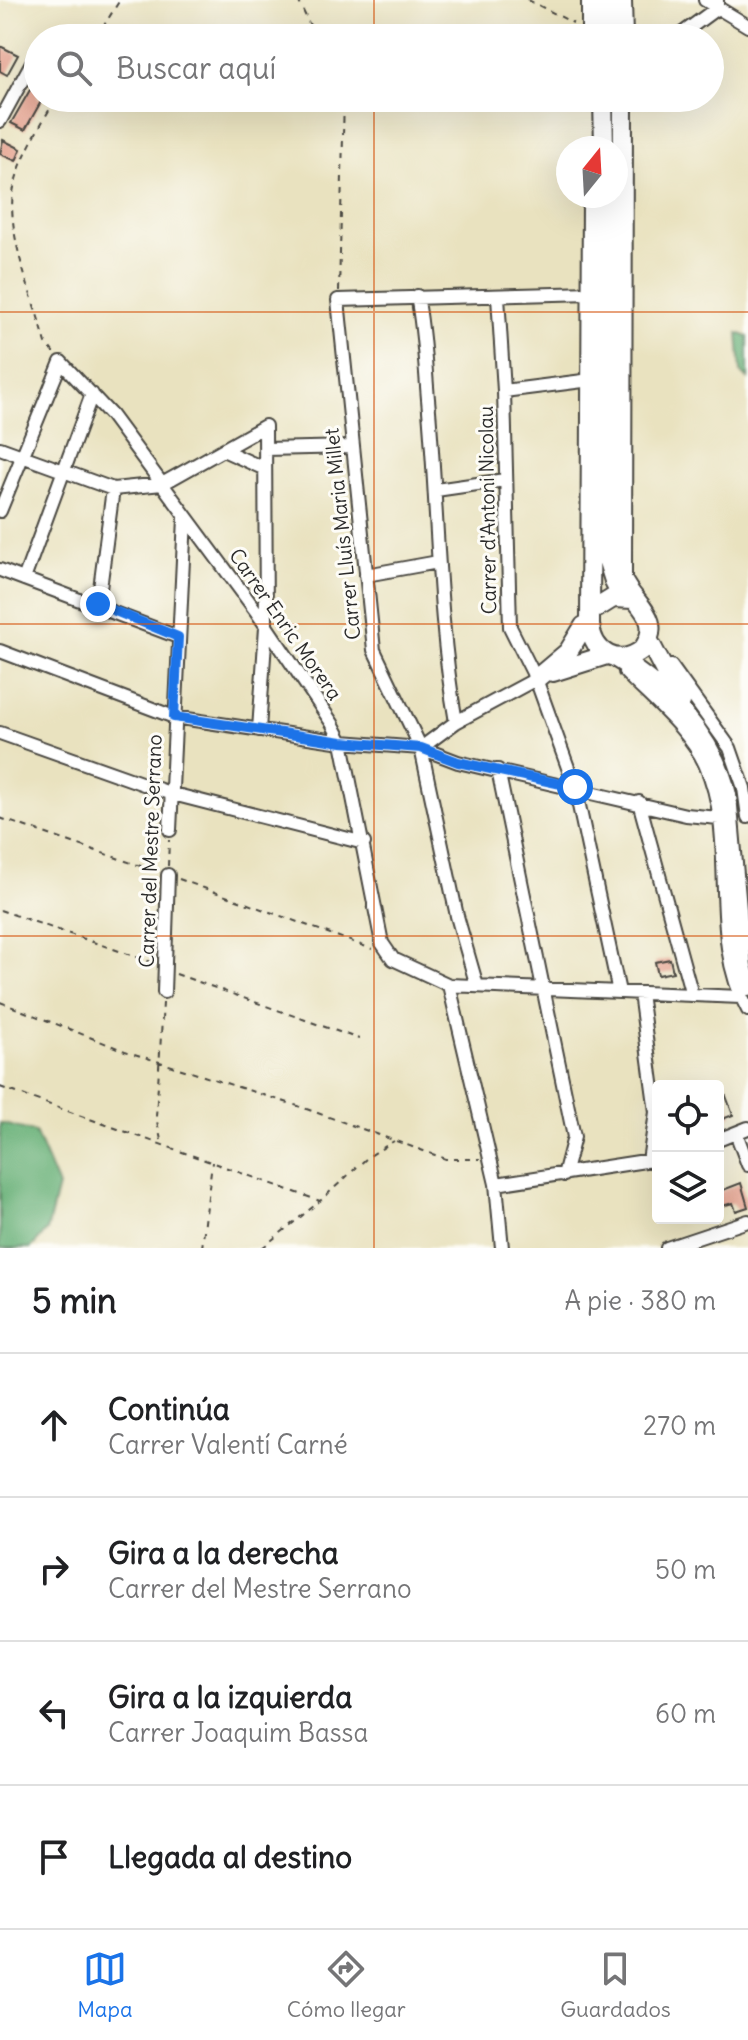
<!DOCTYPE html>
<html lang="es">
<head>
<meta charset="utf-8">
<style>
  :root { --surface:#fff; --page:#f2f2f2; --text:#202124; --muted:#757577; --line:#e0e0e0; --accent:#1a73e8 }
  body { margin:0; font-family:Delius,sans-serif; background:var(--page); color:var(--text) }
  .controls { position:absolute; right:24px; bottom:24px; display:grid; overflow:hidden; border-radius:8px; box-shadow:0 8px 32px #0002 }
  .controls button { width:72px; height:72px; display:grid; place-items:center; padding:0; border:0; border-bottom:2px solid var(--line); background:var(--surface); color:var(--text); font:40px sans-serif }
  .compass { position:absolute; left:556px; top:136px; width:72px; height:72px; border-radius:50%; background:var(--surface); box-shadow:0 8px 32px #0002; rotate:18deg }
  .stop { position:absolute; width:24px; height:24px; margin:-18px; border:6px solid #1a73e8; border-radius:50%; background:#fff }
  .stop.end { background:#1a73e8; border-color:#fff; box-shadow:0 2px 8px #0008 }
  .list { margin:0; padding:0; list-style:none }
  h2 { display:flex; justify-content:space-between; align-items:center; height:104px; margin:0; padding:0 32px; font-size:34px }
  h2 small { font-size:26px; font-weight:400; color:var(--muted) }
  .list li { display:grid; grid-template-columns:52px 1fr auto; gap:24px; align-items:center; box-sizing:border-box; height:144px; padding:0 32px; border-top:2px solid var(--line) }
  .list b { display:block; font-size:30px; white-space:nowrap }
  .list p { margin:0; font-size:26px; white-space:nowrap; color:var(--muted) }
  .list em { font-size:26px; font-style:normal; color:var(--muted) }
  .icon { flex:none; width:44px; height:44px; fill:none; stroke:currentColor; stroke-width:2; stroke-linecap:round; stroke-linejoin:round }
  .map { position:relative; flex:none; width:748px; height:1248px; overflow:hidden }
  .search { position:absolute; background:var(--surface); box-shadow:0 8px 32px #0002; left:24px; right:24px; top:24px; height:88px; display:flex; align-items:center; gap:20px; box-sizing:border-box; padding:0 28px; border-radius:44px; color:var(--muted); font-size:30px }
  .sheet { height:680px; background:var(--surface) }
  nav { display:flex; justify-content:space-around; align-items:center; box-sizing:border-box; height:112px; border-top:2px solid var(--line); background:var(--surface); font-size:22px; color:var(--muted) }
  nav a { display:grid; justify-items:center; gap:4px }
  nav .on { color:var(--accent) }
  .map>svg:first-child { display:block }
</style>
</head>
<body>
<div class="map">
<svg width="748" height="1248" viewBox="0 0 748 1248">
  <rect width="100%" height="100%" fill="#fdfcf7"/>
  <filter id="ink" filterUnits="userSpaceOnUse"><feTurbulence type="fractalNoise" baseFrequency=".0125" numOctaves="2"/><feDisplacementMap in="SourceGraphic" scale="16" xChannelSelector="R" yChannelSelector="G"/><feConvolveMatrix kernelMatrix="1 2 1 2 8 2 1 2 1" color-interpolation-filters="sRGB"/></filter>
  <filter id="wash" filterUnits="userSpaceOnUse"><feTurbulence type="fractalNoise" baseFrequency=".006" numOctaves="4" result="noise"/><feDisplacementMap in="SourceGraphic" scale="32" xChannelSelector="R" yChannelSelector="G"/><feGaussianBlur stdDeviation="1.8" result="paint"/><feColorMatrix in="noise" values="0 0 0 0 0 0 0 0 0 0 0 0 0 0 0 0 0 1.4 0 .05"/><feComposite in="paint" operator="in"/></filter>
  <g filter="url(#wash)">
    <rect width="100%" height="100%" fill="#e9e2bf"/>
    <path fill="#67b077" stroke="#496e51" stroke-width="2" d="M 738,333 L 748,337 L 748,379 L 741,372 Z
      M 0,1123 L 35,1132 L 58,1186 L 47,1231 L 31,1248 L 0,1248 Z"/>
    <g id="blocks">
      <path fill="#e29782" d="M 0,46 L 18,55 L 7,75 L 0,71 Z
        M 38,76 L 38,98 L 43,98 L 25,130 L 11,123 Z
        M 3,140 L 21,149 L 16,161 L 0,154 Z
        M 670,959 L 673,972 L 658,975 L 655,962 Z
        M 726,1096 L 733,1115 L 720,1120 L 718,1099 Z
        M 741,1183 L 748,1207 L 736,1211 L 733,1203 L 718,1207 L 718,1192 Z"/>
    </g>
  </g>
  <g filter="url(#ink)">
    <use href="#blocks" fill-opacity="0" stroke="#484641" stroke-width="2"/>
    <g fill="none" stroke-linecap="round" stroke-linejoin="round">
      <g stroke="#484641" stroke-width="16">
        <path id="minor" d="M 705,0 L 748,26
          M 676,38 L 717,8 L 717,0
          M 0,121 L 37,53
          M 417,296 C 424,331 425,364 428,399 C 438,507 437,616 456,722
          M 498,297 L 504,391 L 510,627 L 536,679 L 575,787 L 619,992
          M 504,391 L 591,380
          M 0,448 L 113,489 L 162,484 L 265,426 L 266,627 L 259,730
          M 265,449 L 353,447
          M 223,450 L 265,469
          M 436,490 L 505,480
          M 0,511 L 61,362 L 111,415 L 256,611 L 332,723 L 342,742 L 382,943 L 393,959 L 449,985 L 741,997
          M 0,570 L 178,637
          M 366,575 L 438,562
          M 24,579 L 92,394
          M 98,604 L 113,489
          M 0,651 L 174,717 L 342,742 L 421,748 L 458,762 L 686,815 L 719,818
          M 671,666 L 730,748 L 744,788 L 748,817
          M 625,672 C 652,700 689,729 705,764 C 740,841 706,936 748,1010
          M 0,733 L 169,793 L 364,843
          M 421,748 L 456,722 L 536,679
          M 498,770 L 574,1137 L 564,1175
          M 639,802 L 692,995
          M 170,830 L 185,518
          M 449,985 L 496,1184 L 502,1248
          M 477,986 L 457,916 L 421,748 L 374,650 L 338,300 L 592,293
          M 164,992 L 168,875
          M 640,993 L 656,1112 L 649,1161
          M 736,1133 L 748,1165
          M 718,1140 L 748,1128
          M 496,1184 L 658,1159
          M 667,1248 L 748,1221"/>
      </g>
      <g stroke="#484641" stroke-width="22">
        <path id="primary" d="M 591,0 L 591,38
          M 607,0 L 607,38
          M 622,0 L 623,38
          M 603,98 L 604,148
          M 592,196 L 590,625 C 593,654 619,668 643,649 C 665,617 633,605 622,579 L 623,98
          M 608,196 L 607,558 L 615,584
          M 597,608 L 613,598 L 633,599
          M 649,641 L 681,702
          M 616,658 C 667,689 713,736 727,795 L 742,966 L 748,986
          M 553,672 L 607,655
          M 536,679 L 568,652 L 584,626 L 590,625"/>
      </g>
      <path stroke="#484641" stroke-width="2" stroke-dasharray="6 6" stroke-linecap="butt" d="M 298,0 L 316,38
        M 528,0 L 573,23
        M 96,38 L 120,0
        M 339,291 L 344,98
        M 54,353 L 46,343 C 34,301 7,236 13,193 C 18,160 40,127 56,98
        M 0,818 L 158,872
        M 168,866 L 169,840
        M 179,879 L 372,949
        M 0,910 L 154,963
        M 176,974 L 359,1039
        M 0,1002 L 125,1051 L 298,1106 L 446,1159 L 480,1159
        M 0,1087 L 320,1201 L 368,1157 L 394,1141
        M 161,1140 L 156,1117 L 163,1003
        M 202,1248 L 212,1162
        M 262,1248 L 319,1202"/>
      <use href="#minor" stroke="#fff" stroke-width="12"/>
      <use href="#primary" stroke="#fff" stroke-width="18"/>
    </g>
  </g>
  <g fill="none" stroke-linecap="round" stroke-linejoin="round" filter="url(#ink)">
    <path stroke="#1a73e8" stroke-width="10" d="M 98,604 L 178,637 L 174,717 L 342,742 L 421,748 L 458,762 L 575,787"/>
  </g>
  <path fill="none" stroke="#d5540f" stroke-width="2" stroke-opacity="0.55" d="M 374,0 L 374,38M 374,98 L 374,1248M 0,312 L 748,312M 0,624 L 748,624M 0,936 L 748,936"/>
  <g text-anchor="middle" dominant-baseline="central" stroke-width="6" stroke-linejoin="round" paint-order="stroke">
    <g font-size="20" fill="#2b2b2b" stroke="#fdfcf7">
      <text transform="translate(487 510) rotate(-91)">Carrer d'Antoni Nicolau</text>
      <text transform="translate(342 534) rotate(-96)">Carrer Lluís Maria Millet</text>
      <text transform="translate(286 624) rotate(55)">Carrer Enric Morera</text>
      <text transform="translate(150 851) rotate(-88)">Carrer del Mestre Serrano</text>
    </g>
  </g>
</svg>
<div class="controls">
<button><svg class="icon" aria-label="locate" viewBox="0 0 24 24"><circle cx="12" cy="12" r="6"/><path d="M12 2v4M12 18v4M2 12h4M18 12h4"/></svg></button>
<button><svg class="icon" aria-label="layers" viewBox="0 0 24 24"><path d="M12 4l9 5-9 5-9-5zM3 14l9 5 9-5"/></svg></button>
</div>
<svg class="compass" viewBox="-18 -18 36 36"><path d="M0-13l5 13h-10z" fill="#e53935"/><path d="M0 13l5-13h-10z" fill="#757577"/></svg>
<div class="stop" style="left:575px;top:787px"></div>
<div class="stop end" style="left:98px;top:604px"></div>
<div class="search"><svg class="icon" aria-label="search" viewBox="0 0 24 24"><circle cx="10" cy="10" r="6"/><path d="M15 15l6 6"/></svg>Buscar aquí</div>
</div>
<section class="sheet">
<h2>5 min<small>A pie · 380 m</small></h2>
<ul class="list">
<li><svg class="icon" aria-label="ahead" viewBox="0 0 24 24"><path d="M12 20V5M6 11l6-6 6 6"/></svg><div><b>Continúa</b><p>Carrer Valentí Carné</p></div><em>270 m</em></li>
<li><svg class="icon" aria-label="right" viewBox="0 0 24 24"><path d="M7 20v-9h11M14 6l5 5-5 5"/></svg><div><b>Gira a la derecha</b><p>Carrer del Mestre Serrano</p></div><em>50 m</em></li>
<li><svg class="icon" aria-label="left" viewBox="0 0 24 24"><path d="M17 20v-9H6M10 6l-5 5 5 5"/></svg><div><b>Gira a la izquierda</b><p>Carrer Joaquim Bassa</p></div><em>60 m</em></li>
<li><svg class="icon" aria-label="arrive" viewBox="0 0 24 24"><path d="M6 21V4h12l-3 4 3 4H6"/></svg><div><b>Llegada al destino</b></div></li>
</ul>
</section>
<nav>
<a class="on"><svg class="icon" aria-label="map" viewBox="0 0 24 24"><path d="M3 6l6-2 6 2 6-2v14l-6 2-6-2-6 2zM9 4v14M15 6v14"/></svg>Mapa</a>
<a><svg class="icon" aria-label="directions" viewBox="0 0 24 24"><path d="M12 3l9 9-9 9-9-9zM9 14v-3h6M13 9l2 2-2 2"/></svg>Cómo llegar</a>
<a><svg class="icon" aria-label="saved" viewBox="0 0 24 24"><path d="M7 4h10v16l-5-4-5 4z"/></svg>Guardados</a>
</nav>
</body>
</html>
